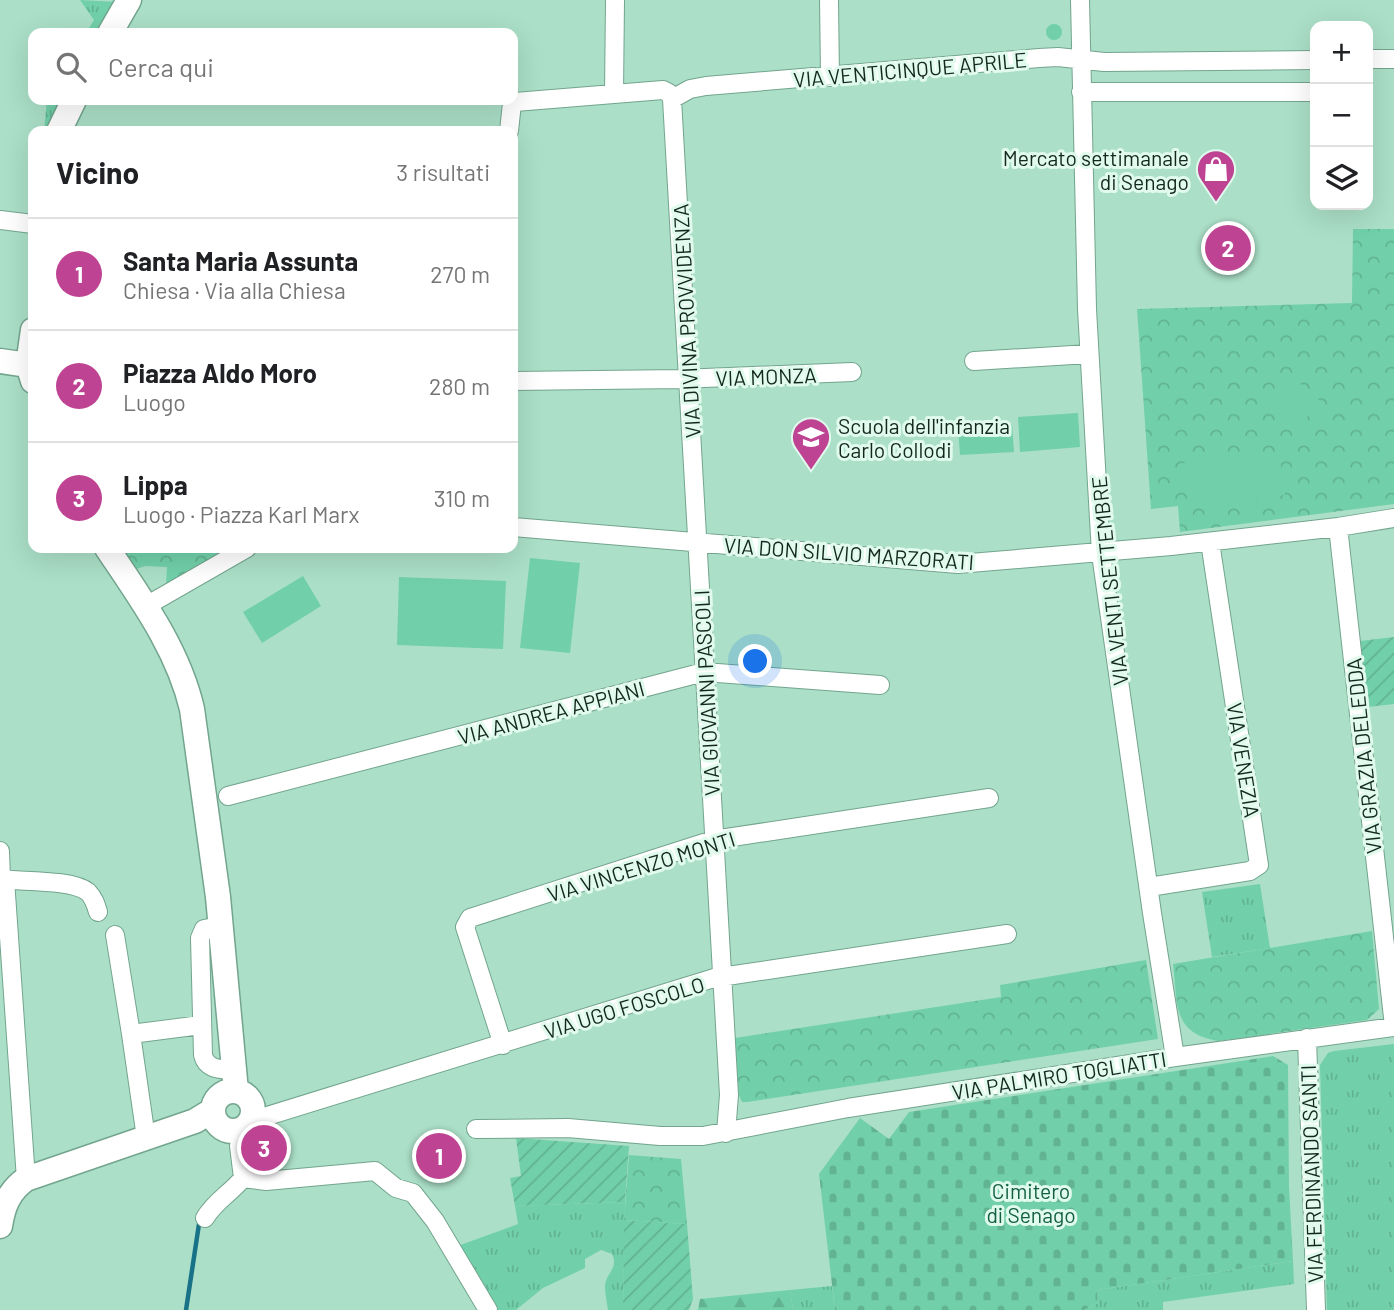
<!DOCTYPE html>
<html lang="it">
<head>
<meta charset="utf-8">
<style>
  :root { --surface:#fff; --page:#f6f6f6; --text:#202124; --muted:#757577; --line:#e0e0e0; --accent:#bf4393 }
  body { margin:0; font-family:Barlow,sans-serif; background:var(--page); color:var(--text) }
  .controls { position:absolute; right:21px; top:21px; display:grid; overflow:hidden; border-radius:14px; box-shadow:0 7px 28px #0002 }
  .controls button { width:63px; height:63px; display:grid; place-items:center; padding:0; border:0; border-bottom:2px solid var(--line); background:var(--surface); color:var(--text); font:35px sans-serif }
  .you { position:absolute; left:756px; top:662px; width:24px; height:24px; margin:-18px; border:5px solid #fff; border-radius:50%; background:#1a73e8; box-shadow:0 0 0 10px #1a73e833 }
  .badge { display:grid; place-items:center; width:46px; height:46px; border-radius:50%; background:var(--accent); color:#fff; font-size:23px; font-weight:700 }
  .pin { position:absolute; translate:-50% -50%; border:4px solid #fff; box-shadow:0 2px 7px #0006 }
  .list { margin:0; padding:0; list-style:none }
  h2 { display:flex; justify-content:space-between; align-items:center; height:91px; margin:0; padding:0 28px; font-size:30px }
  h2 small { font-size:23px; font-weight:400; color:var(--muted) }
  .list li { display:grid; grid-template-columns:46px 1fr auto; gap:21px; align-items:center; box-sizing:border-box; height:112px; padding:0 28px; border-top:2px solid var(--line) }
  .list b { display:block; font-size:26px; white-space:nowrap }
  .list p { margin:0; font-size:23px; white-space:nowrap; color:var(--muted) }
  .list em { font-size:23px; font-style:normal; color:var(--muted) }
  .icon { flex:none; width:38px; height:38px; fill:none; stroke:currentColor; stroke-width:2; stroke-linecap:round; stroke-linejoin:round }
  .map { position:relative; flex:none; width:1394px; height:1310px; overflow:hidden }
  .search { position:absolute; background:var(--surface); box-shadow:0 7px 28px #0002; left:28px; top:28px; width:490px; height:77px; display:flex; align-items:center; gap:18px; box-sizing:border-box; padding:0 24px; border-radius:14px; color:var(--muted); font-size:26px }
  .panel { position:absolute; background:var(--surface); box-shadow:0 7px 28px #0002; left:28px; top:126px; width:490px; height:427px; border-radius:14px }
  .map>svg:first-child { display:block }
</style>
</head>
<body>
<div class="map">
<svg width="1394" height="1310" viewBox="0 0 1394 1310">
  <defs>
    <pattern id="grass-tufts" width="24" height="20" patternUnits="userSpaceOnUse" patternTransform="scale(1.75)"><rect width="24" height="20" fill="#71d0a9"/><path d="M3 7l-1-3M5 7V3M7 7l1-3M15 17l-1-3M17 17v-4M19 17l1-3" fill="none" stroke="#61b391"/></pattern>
    <pattern id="forest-firs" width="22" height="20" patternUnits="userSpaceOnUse" patternTransform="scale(1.75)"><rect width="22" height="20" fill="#71d0a9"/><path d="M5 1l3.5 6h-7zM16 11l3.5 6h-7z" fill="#61b391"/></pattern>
    <pattern id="cemetery-stones" width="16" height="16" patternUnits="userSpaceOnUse" patternTransform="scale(1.75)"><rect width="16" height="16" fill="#71d0a9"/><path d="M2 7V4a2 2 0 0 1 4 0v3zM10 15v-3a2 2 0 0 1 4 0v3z" fill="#61b391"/></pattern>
    <pattern id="park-crowns" width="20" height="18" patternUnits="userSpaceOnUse" patternTransform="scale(1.75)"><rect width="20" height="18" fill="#71d0a9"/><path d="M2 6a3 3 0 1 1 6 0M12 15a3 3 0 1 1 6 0" fill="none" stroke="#61b391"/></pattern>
    <pattern id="garden-furrows" width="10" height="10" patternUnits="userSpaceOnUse" patternTransform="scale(1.75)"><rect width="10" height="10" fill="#71d0a9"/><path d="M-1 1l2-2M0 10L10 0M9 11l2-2" fill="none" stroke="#61b391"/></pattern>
  </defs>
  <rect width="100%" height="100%" fill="#abdfc7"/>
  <path fill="url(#grass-tufts)" d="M 80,0 L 118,2 L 101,33 L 86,33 L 94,20 Z
    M1046 32a8 8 0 1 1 16 0a8 8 0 1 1-16 0Z
    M 47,100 L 64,100 L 51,131 L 44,131 Z
    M 1260,884 L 1270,948 L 1212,957 L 1202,892 Z
    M 1394,1044 L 1394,1310 L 1327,1310 L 1320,1065 L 1328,1053 L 1334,1051 Z
    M 625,1202 L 623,1310 L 608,1310 C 607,1303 605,1294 605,1286 C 606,1272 619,1269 612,1254 L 601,1250 L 585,1259 L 585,1268 L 543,1288 L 516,1310 L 493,1310 L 455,1247 L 518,1224 L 515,1206 Z
    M 1293,1261 L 1294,1284 L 1163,1302 L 1163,1310 L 1084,1310 L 1098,1303 L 1097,1290 Z
    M 832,1286 L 835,1310 L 793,1310 L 790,1290 Z"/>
  <path fill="url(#forest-firs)" d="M 790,1290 L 793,1310 L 698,1310 L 700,1299 Z"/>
  <path fill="url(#cemetery-stones)" d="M 1273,1056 L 1288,1065 L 1289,1187 L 1293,1261 L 1097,1290 L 1098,1303 L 1084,1310 L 835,1310 L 819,1174 L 860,1118 L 889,1139 L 909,1112 Z"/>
  <path fill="url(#park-crowns)" d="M 1353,229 L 1394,229 L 1394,504 L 1180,532 L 1178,506 L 1151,509 L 1137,309 L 1352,303 Z
    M 121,548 L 230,548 L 166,585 L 167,567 L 145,566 L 131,571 Z
    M 1372,931 L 1379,1009 L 1367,1020 L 1218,1041 C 1171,1033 1178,1003 1173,964 Z
    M 1146,960 L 1158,1039 L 747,1102 L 742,1102 L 739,1095 L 735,1038 L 1001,997 L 1000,985 Z
    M 629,1155 L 681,1159 L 687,1224 L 624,1220 Z"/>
  <path fill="url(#garden-furrows)" d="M 1394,637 L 1394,704 L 1367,707 L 1360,641 Z
    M 516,1138 L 629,1146 L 625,1202 L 515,1206 L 510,1178 L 521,1176 Z
    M 624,1220 L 687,1224 L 693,1299 L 689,1310 L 623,1310 Z"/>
  <path fill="#71d0a9" d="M 1297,381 L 1321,402 L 1299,426 L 1276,405 Z
    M 1078,413 L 1080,447 L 1020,452 L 1018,417 Z
    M 1012,424 L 1014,452 L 960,455 L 958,427 Z
    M 1279,452 L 1285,495 L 1188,507 L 1183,463 Z
    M 530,558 L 580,563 L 570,653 L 520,648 Z
    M 303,576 L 321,606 L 262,643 L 243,612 Z
    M 399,577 L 506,581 L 503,649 L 397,645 Z"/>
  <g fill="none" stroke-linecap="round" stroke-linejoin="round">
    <path stroke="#187288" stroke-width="4.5" d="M 186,1310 L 199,1224"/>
    <g stroke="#73a58e" stroke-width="20">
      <path id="street" d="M 829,0 L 830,77
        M 1080,0 L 1087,309 L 1101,554 L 1152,913 L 1175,1057
        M 1368,59 L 1394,59
        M 1081,92 L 1315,92
        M 614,93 L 615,0
        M 672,99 L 729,1095 L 726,1133
        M 672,99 L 690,89 L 706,86 L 1039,58 L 1058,57 L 1104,62 L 1315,60
        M 509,131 L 512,103 L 515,102 L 663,90 L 669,93 L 672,99
        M 0,220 L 33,224
        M 974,361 L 1089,354
        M 513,381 L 681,379 L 852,372
        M 513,527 L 958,564 L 1171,546 L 1338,527 L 1394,518
        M 1338,527 L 1394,1026
        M 146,606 L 247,548
        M 228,796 L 704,672 L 880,685
        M 0,851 L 1,879
        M 0,879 C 21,882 72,879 88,892 C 94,898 96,905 98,912
        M 5,880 L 26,1179
        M 1149,887 L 1250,871 L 1259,865 L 1210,542
        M 220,926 L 204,929 L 200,938 L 203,1055 C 206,1068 217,1069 229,1070
        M 115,935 L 131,1034
        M 1307,1038 L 1316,1310
        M 503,1045 L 465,927 L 470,918 L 713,840 L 989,798
        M 251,1121 L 714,978 L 1007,934
        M 476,1129 L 568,1128 L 660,1136 L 703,1136 L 848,1108 L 1175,1057 L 1394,1027
        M 146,1138 L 131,1034 L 201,1025
        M 243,1178 L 266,1181 L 375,1171 L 396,1188 L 413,1193 L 435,1221 L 488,1310
        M 205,1218 C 215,1201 231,1193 243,1178 L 239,1146 L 242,1129"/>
    </g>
    <g stroke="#73a58e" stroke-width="27">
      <path id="secondary" d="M 110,33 L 129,0
        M 59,131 L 74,100
        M 33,330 L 28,365 L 33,381
        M 0,361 L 28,365
        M 107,548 C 141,599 178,649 192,709 L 218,897 L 236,1091
        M213 1111a20 20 0 1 1 40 0a20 20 0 1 1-40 0Z
        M 0,1226 C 3,1206 9,1191 26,1179 L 195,1121 L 213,1110"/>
    </g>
    <use href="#street" stroke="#fff" stroke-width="18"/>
    <use href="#secondary" stroke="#fff" stroke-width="24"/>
  </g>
  <defs>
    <g id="shop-pin" transform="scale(2.0125)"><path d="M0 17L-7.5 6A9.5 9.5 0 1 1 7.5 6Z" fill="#bf4393" stroke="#e0faed"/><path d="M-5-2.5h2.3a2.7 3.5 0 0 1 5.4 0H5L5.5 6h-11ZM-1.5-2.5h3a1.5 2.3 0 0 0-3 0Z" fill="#fff"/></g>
    <g id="school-pin" transform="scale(2.0125)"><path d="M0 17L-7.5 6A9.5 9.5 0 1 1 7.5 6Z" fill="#bf4393" stroke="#e0faed"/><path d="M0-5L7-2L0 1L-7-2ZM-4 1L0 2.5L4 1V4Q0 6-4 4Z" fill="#fff"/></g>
  </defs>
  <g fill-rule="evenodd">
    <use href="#shop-pin" x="1216" y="169"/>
    <use href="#school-pin" x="811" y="437"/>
  </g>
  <g text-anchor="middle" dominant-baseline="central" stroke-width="6" stroke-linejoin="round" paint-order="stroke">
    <g font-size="21" fill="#13271e" stroke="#e0faed">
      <text transform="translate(910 69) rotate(-5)">VIA VENTICINQUE APRILE</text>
      <text transform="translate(686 321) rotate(-93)">VIA DIVINA PROVVIDENZA</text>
      <text transform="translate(766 376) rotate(-2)">VIA MONZA</text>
      <text transform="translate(849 553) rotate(4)">VIA DON SILVIO MARZORATI</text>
      <text transform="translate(1109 581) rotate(-96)">VIA VENTI SETTEMBRE</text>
      <text transform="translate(706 693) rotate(-93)">VIA GIOVANNI PASCOLI</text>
      <text transform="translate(551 712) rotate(-15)">VIA ANDREA APPIANI</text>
      <text transform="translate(1363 756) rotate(-96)">VIA GRAZIA DELEDDA</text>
      <text transform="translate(1244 760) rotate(81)">VIA VENEZIA</text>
      <text transform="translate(641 866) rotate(-17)">VIA VINCENZO MONTI</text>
      <text transform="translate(624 1007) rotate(-17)">VIA UGO FOSCOLO</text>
      <text transform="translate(1059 1075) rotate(-9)">VIA PALMIRO TOGLIATTI</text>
      <text transform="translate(1311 1174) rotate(-92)">VIA FERDINANDO SANTI</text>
    </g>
    <g font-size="21" fill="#13271e" stroke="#e0faed" text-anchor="end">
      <text x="1189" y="157">Mercato settimanale<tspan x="1189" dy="24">di Senago</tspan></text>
      <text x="838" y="425" text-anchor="start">Scuola dell'infanzia<tspan x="838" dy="24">Carlo Collodi</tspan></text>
    </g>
    <g font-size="21" fill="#125f44" stroke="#e0faed">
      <text x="1031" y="1190">Cimitero<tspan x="1031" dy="24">di Senago</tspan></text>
    </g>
  </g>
</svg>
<div class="controls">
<button>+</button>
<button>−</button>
<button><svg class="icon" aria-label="layers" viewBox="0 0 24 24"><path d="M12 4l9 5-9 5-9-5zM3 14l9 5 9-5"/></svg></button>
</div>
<div class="you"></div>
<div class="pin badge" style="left:439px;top:1156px">1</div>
<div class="pin badge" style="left:1228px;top:248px">2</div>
<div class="pin badge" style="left:264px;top:1148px">3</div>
<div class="search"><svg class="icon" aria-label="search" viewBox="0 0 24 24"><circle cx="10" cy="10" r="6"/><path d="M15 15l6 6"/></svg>Cerca qui</div>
<section class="panel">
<h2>Vicino<small>3 risultati</small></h2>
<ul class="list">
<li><span class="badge">1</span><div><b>Santa Maria Assunta</b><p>Chiesa · Via alla Chiesa</p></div><em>270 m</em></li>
<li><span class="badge">2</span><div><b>Piazza Aldo Moro</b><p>Luogo</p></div><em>280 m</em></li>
<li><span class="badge">3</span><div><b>Lippa</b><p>Luogo · Piazza Karl Marx</p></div><em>310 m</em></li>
</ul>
</section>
</div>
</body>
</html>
